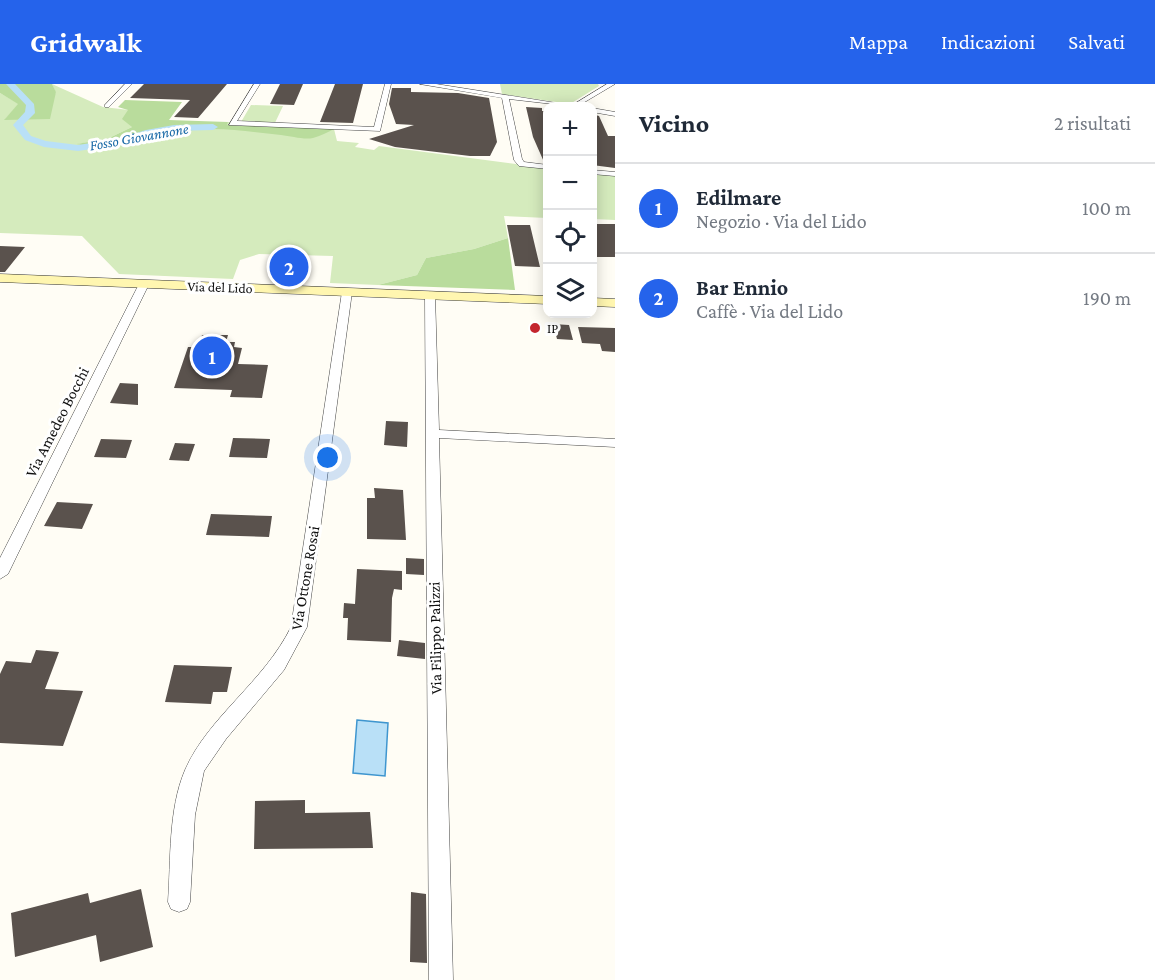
<!DOCTYPE html>
<html lang="it">
<head>
<meta charset="utf-8">
<style>
  :root { --surface:#fff; --page:#f2f2f3; --text:#1f2937; --muted:#747a83; --line:#e0e1e3; --accent:#2563eb }
  body { margin:0; font-family:"Crimson Pro",serif; background:var(--page); color:var(--text) }
  .controls { position:absolute; right:18px; top:18px; display:grid; overflow:hidden; border-radius:12px; box-shadow:0 3px 15px #0003 }
  .controls button { width:54px; height:54px; display:grid; place-items:center; padding:0; border:0; border-bottom:2px solid var(--line); background:var(--surface); color:var(--text); font:30px sans-serif }
  .you { position:absolute; left:328px; top:374px; width:21px; height:21px; margin:-15px; border:4px solid #fff; border-radius:50%; background:#1a73e8; box-shadow:0 0 0 9px #1a73e833 }
  .badge { display:grid; place-items:center; width:39px; height:39px; border-radius:50%; background:var(--accent); color:#fff; font-size:20px; font-weight:700 }
  .pin { position:absolute; translate:-50% -50%; border:3px solid #fff; box-shadow:0 2px 6px #0006 }
  .list { margin:0; padding:0; list-style:none }
  h2 { display:flex; justify-content:space-between; align-items:center; height:78px; margin:0; padding:0 24px; font-size:26px }
  h2 small { font-size:20px; font-weight:400; color:var(--muted) }
  .list li { display:grid; grid-template-columns:39px 1fr auto; gap:18px; align-items:center; box-sizing:border-box; height:90px; padding:0 24px; border-top:2px solid var(--line) }
  .list b { display:block; font-size:22px; white-space:nowrap }
  .list p { margin:0; font-size:20px; white-space:nowrap; color:var(--muted) }
  .list em { font-size:20px; font-style:normal; color:var(--muted) }
  .icon { flex:none; width:33px; height:33px; fill:none; stroke:currentColor; stroke-width:2; stroke-linecap:round; stroke-linejoin:round }
  .map { position:relative; flex:none; width:615px; height:896px; overflow:hidden }
  header { display:flex; align-items:center; gap:36px; box-sizing:border-box; height:84px; padding:0 30px; background:var(--accent); color:#fff }
  header strong { font-size:28px }
  nav { display:flex; gap:33px; margin-inline-start:auto; font-size:21px }
  main { display:flex }
  aside { flex:1; background:var(--surface) }
  .map>svg:first-child { display:block }
</style>
</head>
<body>
<header>
<strong>Gridwalk</strong>
<nav><a>Mappa</a><a>Indicazioni</a><a>Salvati</a></nav>
</header>
<main>
<div class="map">
<svg width="615" height="896" viewBox="0 0 615 896">
  <rect width="100%" height="100%" fill="#fffdf5"/>
  <path fill="#d5ebbd" d="M 52,0 L 103,23 L 129,26 L 132,43 L 109,54 L 78,60 L 94,65 L 106,65 L 140,58 L 172,48 L 196,45 L 334,45 L 337,57 L 359,59 L 355,63 L 374,66 L 379,62 L 547,84 L 547,134 L 504,132 L 508,154 L 474,165 L 426,174 L 417,191 L 378,201 L 330,199 L 333,172 L 259,170 L 240,176 L 233,195 L 119,190 L 82,152 L 0,149 L 0,9 L 19,20 L 5,35 L 56,9 Z
    M 500,0 L 598,0 L 599,2 L 570,20 L 502,10 Z
    M 251,21 L 283,22 L 273,43 L 226,41 L 228,38 L 241,38 Z
    M 592,89 L 615,92 L 615,136 L 593,135 Z"/>
  <path fill="#b9dc9c" d="M 0,0 L 52,0 L 56,8 L 50,35 L 4,36 L 18,20 L 0,9 Z
    M 125,16 L 182,18 L 169,36 L 228,38 L 227,41 L 334,45 C 328,48 320,52 313,54 C 304,56 291,52 281,51 C 252,48 223,43 194,46 C 152,49 119,73 77,60 L 109,54 L 132,43 L 122,35 L 128,26 L 118,23 Z
    M 508,154 L 515,206 L 378,201 L 417,191 L 426,174 L 474,165 Z"/>
  <path fill="#b9e0f7" stroke="#3f96cf" stroke-width="1.5" d="M 357,636 L 388,639 L 385,692 L 353,689 Z"/>
  <g fill="none" stroke-linecap="round" stroke-linejoin="round">
    <path fill="#b9e0f7" fill-rule="evenodd" d="M 6,0 L 15,0 L 34,20 L 35,29 L 23,41 L 31,52 L 46,57 L 78,61 L 118,55 L 146,46 L 174,41 L 213,40 L 218,43 L 213,46 L 174,47 L 151,51 L 120,61 L 78,67 L 44,63 L 25,56 L 13,41 L 25,28 L 26,21 Z"/>
  </g>
  <path fill="#5a524d" d="M 144,0 L 227,0 L 198,34 L 174,33 L 190,16 L 130,14 Z
    M 280,0 L 303,0 L 294,21 L 270,20 Z
    M 335,0 L 363,0 L 353,39 L 320,38 Z
    M 392,4 L 411,4 L 411,8 L 458,9 L 489,14 L 497,58 L 490,72 L 470,72 L 395,63 L 369,55 L 414,41 L 396,40 L 389,20 Z
    M 526,23 L 542,24 L 542,27 L 548,27 L 548,79 L 544,78 L 533,53 Z
    M 592,30 L 599,32 L 608,52 L 615,52 L 615,84 L 592,81 Z
    M 592,140 L 615,140 L 615,173 L 592,173 Z
    M 507,141 L 530,141 L 540,183 L 515,182 Z
    M 0,162 L 25,163 L 5,188 L 0,188 Z
    M 553,240 L 569,241 L 573,256 L 557,255 Z
    M 578,243 L 615,244 L 615,268 L 602,267 L 600,260 L 582,259 Z
    M 202,251 L 228,251 L 226,258 L 235,258 L 234,263 L 242,264 L 238,280 L 268,281 L 262,314 L 230,313 L 232,306 L 174,304 L 188,263 L 199,263 Z
    M 120,299 L 138,300 L 138,321 L 110,319 Z
    M 386,337 L 408,338 L 407,363 L 384,361 Z
    M 233,354 L 270,355 L 267,374 L 229,373 Z
    M 101,355 L 132,356 L 126,374 L 94,373 Z
    M 175,359 L 195,360 L 189,377 L 169,376 Z
    M 374,404 L 403,406 L 406,456 L 367,455 L 367,414 L 375,414 Z
    M 57,418 L 93,420 L 82,445 L 44,442 Z
    M 211,430 L 272,432 L 269,453 L 206,451 Z
    M 406,474 L 424,475 L 424,491 L 406,490 Z
    M 357,485 L 402,487 L 402,506 L 394,505 L 392,514 L 391,558 L 347,556 L 348,534 L 343,534 L 344,519 L 355,520 Z
    M 399,556 L 425,559 L 425,575 L 397,572 Z
    M 36,566 L 59,568 L 45,605 L 83,607 L 63,662 L 0,659 L 0,590 L 6,577 L 31,579 Z
    M 174,581 L 232,583 L 227,608 L 213,608 L 211,620 L 165,618 Z
    M 305,716 L 305,729 L 370,728 L 373,764 L 254,765 L 255,717 Z
    M 141,805 L 153,863 L 100,878 L 96,851 L 15,873 L 11,829 L 88,809 L 90,819 Z
    M 411,808 L 426,810 L 427,879 L 410,878 Z"/>
  <g fill="none" stroke-linecap="round" stroke-linejoin="round">
    <g stroke="#444" stroke-width="1">
      <path id="street" d="M 125,0 L 132,0 L 109,23 L 105,23 L 105,21 Z
        M 254,0 L 260,0 L 237,37 L 374,43 L 385,0 L 391,0 L 380,47 L 229,41 Z
        M 420,0 L 436,0 L 569,21 L 570,22 L 509,15 L 522,75 L 524,78 L 548,81 L 548,85 L 519,82 L 514,76 L 502,14 Z
        M 607,0 L 615,0 L 578,22 L 571,22 Z
        M 592,24 L 615,28 L 615,32 L 592,28 Z
        M 592,86 L 615,88 L 615,92 L 592,90 Z
        M 144,197 L 149,200 L 8,490 L 0,495 L 0,474 L 139,200 Z
        M 347,205 L 352,208 L 307,543 L 284,586 L 226,655 L 204,687 L 195,731 L 190,818 L 187,825 L 179,828 L 171,825 L 168,818 C 171,776 168,726 185,686 C 208,633 264,598 291,543 L 342,208 Z
        M 430,208 L 435,211 L 439,346 L 615,355 L 615,363 L 439,354 L 453,896 L 429,896 L 425,211 Z"/>
    </g>
    <g stroke="#333" stroke-width="1">
      <path id="secondary" d="M 0,190 L 548,212 L 548,220 L 0,198 Z
        M 592,214 L 615,215 L 615,223 L 592,222 Z"/>
    </g>
    <use href="#street" fill="#fff" fill-rule="evenodd"/>
    <use href="#secondary" fill="#fff6b0" fill-rule="evenodd"/>
  </g>
  <circle fill="#c4262e" stroke="#fff" stroke-width="2" cx="535" cy="244" r="6"/>
  <g text-anchor="middle" dominant-baseline="central" stroke-width="6" stroke-linejoin="round" paint-order="stroke">
    <g font-size="14" fill="#111" stroke="#fff">
      <text transform="translate(220 203) rotate(2)">Via del Lido</text>
    </g>
    <g font-size="14" fill="#111" stroke="#fff" text-anchor="start">
      <text x="547" y="244">IP</text>
    </g>
    <g font-size="15" font-style="italic" fill="#1768a6" stroke="#fff">
      <text transform="translate(139 53) rotate(-10)">Fosso Giovannone</text>
    </g>
    <g font-size="16" fill="#111" stroke="#fff">
      <text transform="translate(57 338) rotate(-63)">Via Amedeo Bocchi</text>
      <text transform="translate(305 494) rotate(-80)">Via Ottone Rosai</text>
      <text transform="translate(435 554) rotate(-91)">Via Filippo Palizzi</text>
    </g>
  </g>
</svg>
<div class="controls">
<button>+</button>
<button>−</button>
<button><svg class="icon" aria-label="locate" viewBox="0 0 24 24"><circle cx="12" cy="12" r="6"/><path d="M12 2v4M12 18v4M2 12h4M18 12h4"/></svg></button>
<button><svg class="icon" aria-label="layers" viewBox="0 0 24 24"><path d="M12 4l9 5-9 5-9-5zM3 14l9 5 9-5"/></svg></button>
</div>
<div class="you"></div>
<div class="pin badge" style="left:212px;top:272px">1</div>
<div class="pin badge" style="left:289px;top:183px">2</div>
</div>
<aside>
<h2>Vicino<small>2 risultati</small></h2>
<ul class="list">
<li><span class="badge">1</span><div><b>Edilmare</b><p>Negozio · Via del Lido</p></div><em>100 m</em></li>
<li><span class="badge">2</span><div><b>Bar Ennio</b><p>Caffè · Via del Lido</p></div><em>190 m</em></li>
</ul>
</aside>
</main>
</body>
</html>
